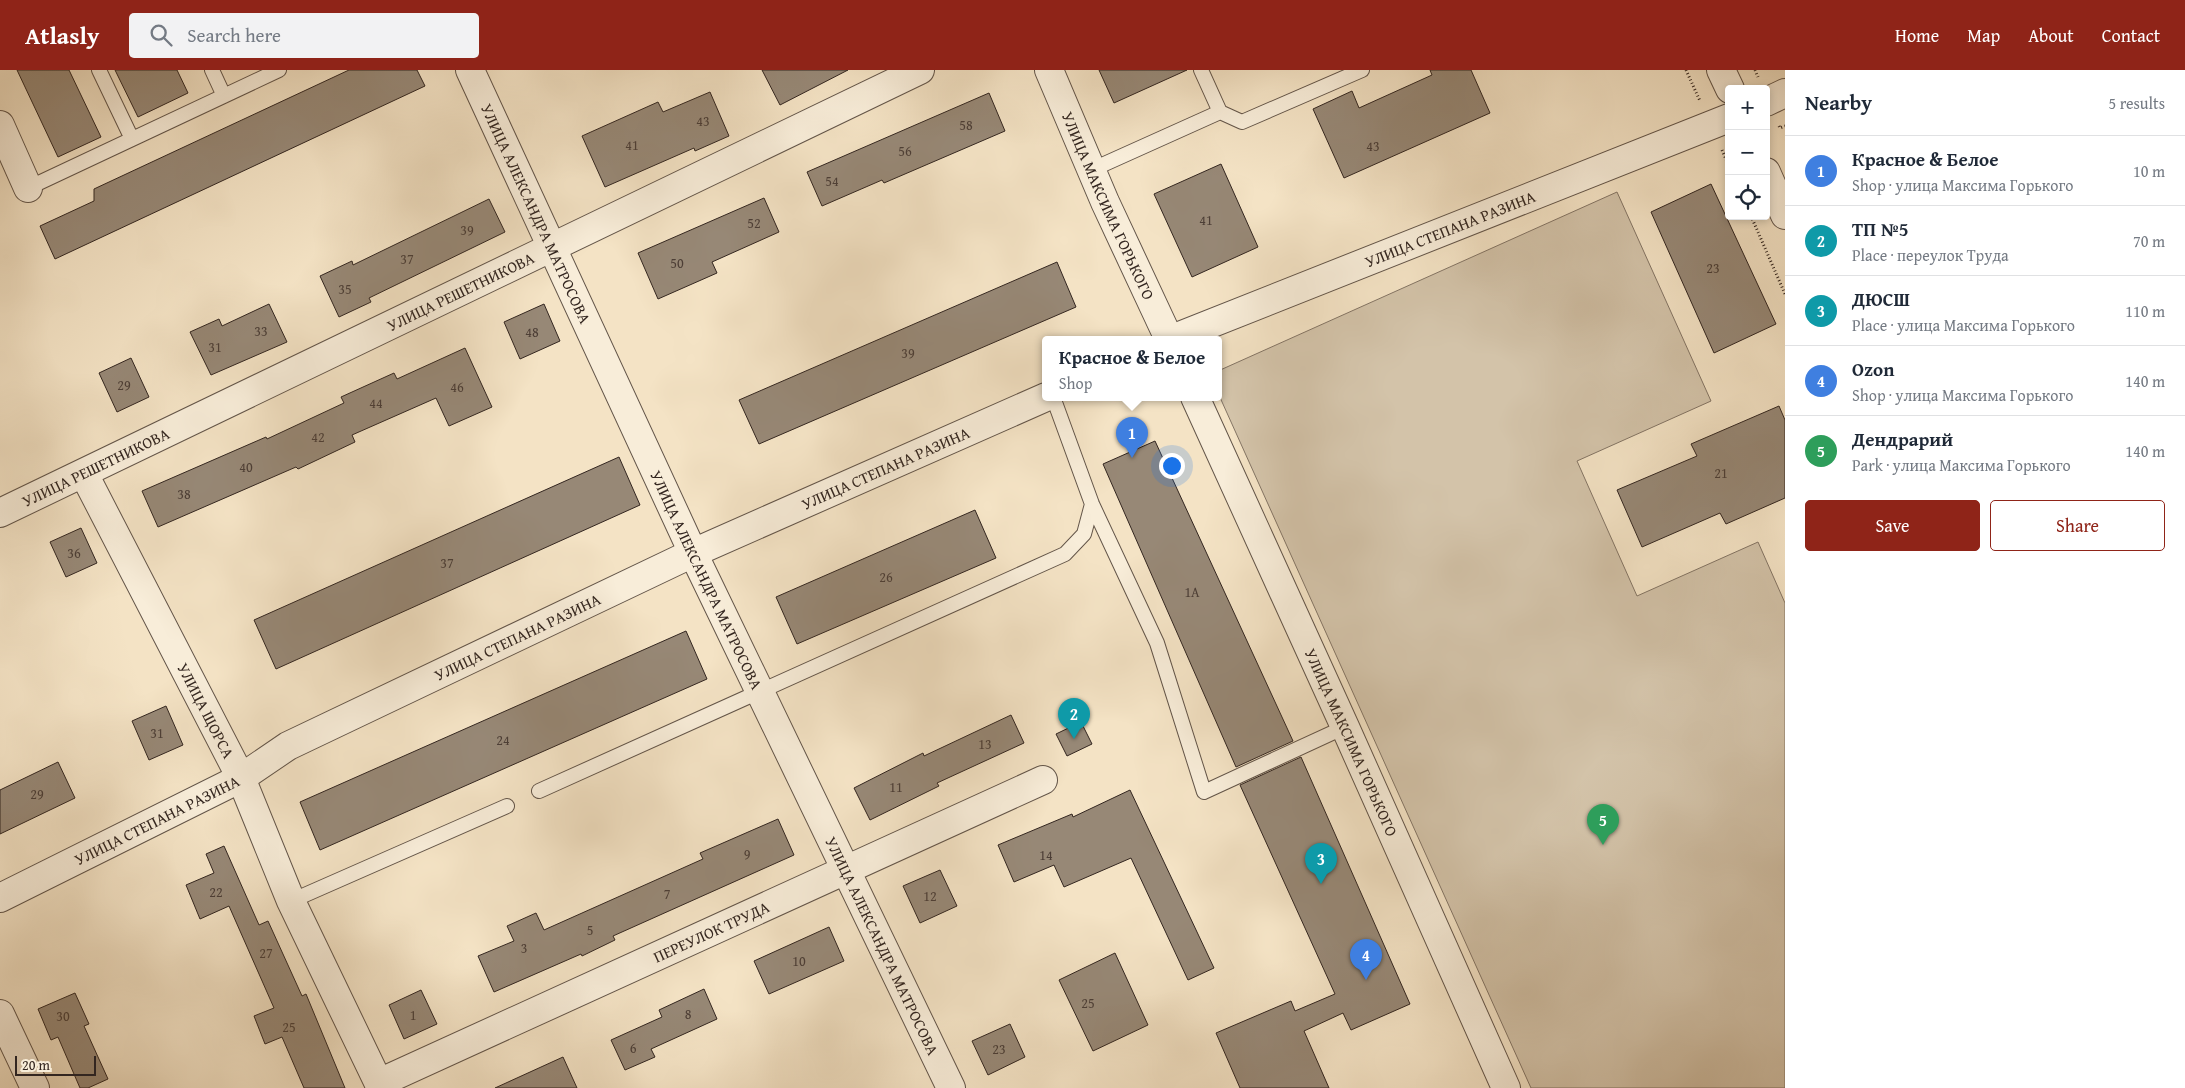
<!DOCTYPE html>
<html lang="en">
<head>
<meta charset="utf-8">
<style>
  :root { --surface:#fff; --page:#f2f2f3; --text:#1f2937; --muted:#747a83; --line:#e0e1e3; --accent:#8f2418 }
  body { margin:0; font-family:"Gentium Book Plus",serif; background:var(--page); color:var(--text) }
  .controls { position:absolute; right:15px; top:15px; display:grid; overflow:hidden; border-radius:5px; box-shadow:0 2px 8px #0003 }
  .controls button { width:45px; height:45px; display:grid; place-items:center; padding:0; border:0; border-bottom:1px solid var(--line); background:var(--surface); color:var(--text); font:25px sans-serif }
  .scale { position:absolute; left:15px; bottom:12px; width:81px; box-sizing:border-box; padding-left:5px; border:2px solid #332620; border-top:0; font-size:14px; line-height:18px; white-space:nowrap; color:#332620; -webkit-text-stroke:4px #f8edd9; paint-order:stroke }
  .you { position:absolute; left:1171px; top:395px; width:18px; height:18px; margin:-12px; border:4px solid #fff; border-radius:50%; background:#1a73e8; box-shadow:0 0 0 8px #1a73e833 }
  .badge { display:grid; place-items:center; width:32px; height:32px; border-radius:50%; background:var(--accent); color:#fff; font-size:16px; font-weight:700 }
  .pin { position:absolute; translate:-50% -41px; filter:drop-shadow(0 1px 2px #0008) }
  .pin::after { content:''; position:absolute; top:26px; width:18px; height:15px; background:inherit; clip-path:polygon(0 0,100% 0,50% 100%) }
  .popup { position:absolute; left:1042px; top:266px; width:180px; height:65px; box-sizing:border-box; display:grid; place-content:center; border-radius:5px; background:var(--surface); filter:drop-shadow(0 1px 4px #0005); font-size:16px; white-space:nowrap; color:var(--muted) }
  .popup b { font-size:19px; color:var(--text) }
  .popup::after { content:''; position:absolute; left:50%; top:100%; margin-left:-10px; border:10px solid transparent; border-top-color:var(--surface) }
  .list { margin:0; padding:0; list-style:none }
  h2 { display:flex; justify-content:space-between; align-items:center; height:65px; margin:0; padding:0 20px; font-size:21px }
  h2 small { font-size:16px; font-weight:400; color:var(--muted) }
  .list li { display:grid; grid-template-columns:32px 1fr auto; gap:15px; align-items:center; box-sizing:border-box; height:70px; padding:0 20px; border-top:1px solid var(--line) }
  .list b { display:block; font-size:19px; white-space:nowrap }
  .list p { margin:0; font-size:16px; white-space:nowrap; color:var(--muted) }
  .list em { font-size:16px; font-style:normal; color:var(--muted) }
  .actions { display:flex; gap:10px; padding:15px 20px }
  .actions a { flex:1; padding:11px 0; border:1px solid var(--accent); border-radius:5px; text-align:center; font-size:18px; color:var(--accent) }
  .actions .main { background:var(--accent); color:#fff }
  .icon { flex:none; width:28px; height:28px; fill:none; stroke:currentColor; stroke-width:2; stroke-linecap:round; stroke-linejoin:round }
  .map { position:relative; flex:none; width:1785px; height:1018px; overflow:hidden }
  header { display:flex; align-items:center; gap:30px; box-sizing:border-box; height:70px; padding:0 25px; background:var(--accent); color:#fff }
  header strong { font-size:24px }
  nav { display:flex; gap:28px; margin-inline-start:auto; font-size:18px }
  .search { width:350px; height:45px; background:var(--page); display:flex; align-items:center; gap:12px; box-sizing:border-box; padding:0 18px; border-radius:5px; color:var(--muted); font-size:19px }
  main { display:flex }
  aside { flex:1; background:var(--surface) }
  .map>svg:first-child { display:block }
</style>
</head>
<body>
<header>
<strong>Atlasly</strong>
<div class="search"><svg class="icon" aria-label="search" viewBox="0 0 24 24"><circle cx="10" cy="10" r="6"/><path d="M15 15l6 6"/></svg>Search here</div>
<nav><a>Home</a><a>Map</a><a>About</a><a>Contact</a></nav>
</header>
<main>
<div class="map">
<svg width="1785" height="1018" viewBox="0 0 1785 1018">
  <rect width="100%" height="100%" fill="#f4e3c5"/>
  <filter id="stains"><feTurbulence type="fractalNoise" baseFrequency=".004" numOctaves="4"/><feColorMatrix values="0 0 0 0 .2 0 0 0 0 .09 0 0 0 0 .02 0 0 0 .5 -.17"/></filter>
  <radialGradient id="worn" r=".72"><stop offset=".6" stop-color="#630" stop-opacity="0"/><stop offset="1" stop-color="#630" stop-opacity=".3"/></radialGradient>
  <path fill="#d3c3a9" stroke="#837464" d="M 1617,122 L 1711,331 L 1577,391 L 1637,526 L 1758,472 L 1785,533 L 1785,1018 L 1531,1018 L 1218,323 L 1218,301 Z"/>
  <path fill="#978876" stroke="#332620" d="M 17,0 L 69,0 L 101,67 L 58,87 Z
    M 115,0 L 177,0 L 188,23 L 138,47 Z
    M 349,0 L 417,0 L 425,16 L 55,189 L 40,156 L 94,131 L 94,119 Z
    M 762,0 L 848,0 L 780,35 Z
    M 1099,0 L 1187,0 L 1114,33 Z
    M 1430,0 L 1471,0 L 1490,43 L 1344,108 L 1313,39 L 1352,21 L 1359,38 L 1432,5 Z
    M 710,22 L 729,66 L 695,81 L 694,78 L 605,117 L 582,66 L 658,32 L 663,42 Z
    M 989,23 L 1005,61 L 884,113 L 882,110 L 822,136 L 807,102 Z
    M 1221,94 L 1258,177 L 1192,207 L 1154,124 Z
    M 1711,114 L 1776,254 L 1714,283 L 1651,142 Z
    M 764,128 L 779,162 L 712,192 L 717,203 L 658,229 L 638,183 Z
    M 489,129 L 505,162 L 369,228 L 371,232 L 339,247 L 320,206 L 352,191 L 353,195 Z
    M 1057,192 L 1076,237 L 759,374 L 739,330 Z
    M 269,234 L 287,272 L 211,305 L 190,262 L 219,249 L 222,256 Z
    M 544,234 L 560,271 L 520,289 L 504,252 Z
    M 465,278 L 492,337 L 449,356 L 436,328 L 352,365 L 355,372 L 298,399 L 296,397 L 158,457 L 142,421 L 266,367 L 267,369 L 344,333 L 341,327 L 394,303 L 397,309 Z
    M 131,288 L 149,327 L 117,342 L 99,303 Z
    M 1779,336 L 1785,350 L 1785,428 L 1726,454 L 1720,443 L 1642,477 L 1617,420 L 1697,386 L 1691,374 Z
    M 1155,371 L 1293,671 L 1236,697 L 1103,394 Z
    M 619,387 L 640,435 L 276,599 L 254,550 Z
    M 975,440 L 996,488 L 797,574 L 776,527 Z
    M 81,458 L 97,493 L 66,507 L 50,472 Z
    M 686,561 L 707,609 L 320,780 L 300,732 Z
    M 166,636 L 183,675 L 149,690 L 132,651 Z
    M 1011,645 L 1024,673 L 937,713 L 939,716 L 870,750 L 854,718 L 923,683 L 924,686 Z
    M 1081,652 L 1092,674 L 1067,686 L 1056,664 Z
    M 1301,687 L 1410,934 L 1351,960 L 1343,943 L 1304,961 L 1329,1018 L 1240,1018 L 1216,963 L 1291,931 L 1295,941 L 1335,924 L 1240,715 Z
    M 58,692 L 75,728 L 0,764 L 0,720 Z
    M 1130,720 L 1214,898 L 1188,910 L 1131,788 L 1064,817 L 1054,795 L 1014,812 L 998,775 L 1072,744 L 1073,747 Z
    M 778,749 L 794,785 L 613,866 L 615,870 L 582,886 L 581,884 L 494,922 L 478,886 L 514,871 L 507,856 L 536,843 L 544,860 L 703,789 L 700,783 Z
    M 224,776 L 259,855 L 268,851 L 302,926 L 306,924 L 345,1018 L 304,1018 L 282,967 L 265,974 L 254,946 L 274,938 L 229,836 L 200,849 L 186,815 L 214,803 L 206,784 Z
    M 940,800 L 957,836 L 920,853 L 903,816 Z
    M 829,857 L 844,891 L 769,924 L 754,891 Z
    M 1115,883 L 1148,955 L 1093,981 L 1059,910 Z
    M 704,919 L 717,949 L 651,979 L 655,987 L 625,1000 L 611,970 L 662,947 L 659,940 Z
    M 421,920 L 437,954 L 404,969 L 389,935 Z
    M 75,923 L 89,954 L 84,956 L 108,1009 L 88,1018 L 80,1018 L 58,967 L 51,970 L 38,939 Z
    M 1010,954 L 1025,987 L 988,1005 L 972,971 Z
    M 563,987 L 577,1018 L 495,1018 Z"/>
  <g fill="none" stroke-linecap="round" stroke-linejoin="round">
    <g stroke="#635549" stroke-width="16">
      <path id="service" d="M 99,0 L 132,69
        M 212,0 L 224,26
        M 1201,0 L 1220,42 L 1242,52 L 1362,0
        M 1091,100 L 1220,42
        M 28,118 L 279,0
        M 1053,327 L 1092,434 L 1157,573 L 1204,722 L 1345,657
        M 539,721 L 1065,484 L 1084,464 L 1092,434
        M 291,831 L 507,736"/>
    </g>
    <g stroke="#635549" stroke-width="30">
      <g id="minor">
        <path id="s1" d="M 470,0 L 693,483 L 951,1018"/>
        <path id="s2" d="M 1049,0 L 1105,132 L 1169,269"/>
        <path d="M 1721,0 L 1730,19"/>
        <path d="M 1766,32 L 1785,23"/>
        <path d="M 0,55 L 28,118"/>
        <path id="s3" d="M 1172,269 L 1729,48"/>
        <path id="s4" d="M 1195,327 L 1345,657 L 1506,1018"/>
        <path id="s5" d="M 84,404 L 241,708 L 291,831 L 381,1018"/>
        <path id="s6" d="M 0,443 L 920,0"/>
        <path id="s7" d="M 0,828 L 241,708 L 288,676 L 693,483 L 1046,327"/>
        <path d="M 0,944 L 35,1018"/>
        <path id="s8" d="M 379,1013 L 1043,710"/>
      </g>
    </g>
    <g stroke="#635549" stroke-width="30">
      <path id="tertiary" d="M 1766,102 L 1785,145"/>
    </g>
    <path stroke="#332620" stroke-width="3" stroke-dasharray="1 2.5" stroke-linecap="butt" d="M 1686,0 L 1700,31
      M 1755,0 L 1758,7
      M 1779,56 L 1780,58 L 1785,56
      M 1722,80 L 1729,96
      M 1751,146 L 1785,224"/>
    <use href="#service" stroke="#f8edd9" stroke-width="14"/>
    <use href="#minor" stroke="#f8edd9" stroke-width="28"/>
    <use href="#tertiary" stroke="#f8edd9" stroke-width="28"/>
  </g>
  <g text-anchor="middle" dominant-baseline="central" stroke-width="5" stroke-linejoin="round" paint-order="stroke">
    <g font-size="14" fill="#4c3e36">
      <text x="703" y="51">43</text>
      <text x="966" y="55">58</text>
      <text x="632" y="75">41</text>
      <text x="1373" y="76">43</text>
      <text x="905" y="81">56</text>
      <text x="832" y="111">54</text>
      <text x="1206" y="150">41</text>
      <text x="754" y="153">52</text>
      <text x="467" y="160">39</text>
      <text x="407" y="189">37</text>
      <text x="677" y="193">50</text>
      <text x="1713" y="198">23</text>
      <text x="345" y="219">35</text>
      <text x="261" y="261">33</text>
      <text x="532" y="262">48</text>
      <text x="215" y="277">31</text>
      <text x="908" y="283">39</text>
      <text x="124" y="315">29</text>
      <text x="457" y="317">46</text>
      <text x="376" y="333">44</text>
      <text x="318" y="367">42</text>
      <text x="246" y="397">40</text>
      <text x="1721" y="403">21</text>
      <text x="184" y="424">38</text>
      <text x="74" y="483">36</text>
      <text x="447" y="493">37</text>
      <text x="886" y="507">26</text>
      <text x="1192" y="522">1А</text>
      <text x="157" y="663">31</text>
      <text x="503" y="670">24</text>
      <text x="985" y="674">13</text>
      <text x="896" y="717">11</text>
      <text x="37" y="724">29</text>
      <text x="747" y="784">9</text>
      <text x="1046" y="785">14</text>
      <text x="216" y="822">22</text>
      <text x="667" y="824">7</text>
      <text x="930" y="826">12</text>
      <text x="590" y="860">5</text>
      <text x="524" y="878">3</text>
      <text x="266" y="883">27</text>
      <text x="799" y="891">10</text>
      <text x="1088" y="933">25</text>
      <text x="688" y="944">8</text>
      <text x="413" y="945">1</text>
      <text x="63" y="946">30</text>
      <text x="289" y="957">25</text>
      <text x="633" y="978">6</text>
      <text x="999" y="979">23</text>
    </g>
    <g font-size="16" fill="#332620" stroke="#f8edd9">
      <text stroke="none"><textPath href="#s2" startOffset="148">УЛИЦА МАКСИМА ГОРЬКОГО</textPath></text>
      <text stroke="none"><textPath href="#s1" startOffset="158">УЛИЦА АЛЕКСАНДРА МАТРОСОВА</textPath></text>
      <text stroke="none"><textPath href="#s3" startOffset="299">УЛИЦА СТЕПАНА РАЗИНА</textPath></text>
      <text stroke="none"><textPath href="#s6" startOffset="511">УЛИЦА РЕШЕТНИКОВА</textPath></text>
      <text stroke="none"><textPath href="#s6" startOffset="106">УЛИЦА РЕШЕТНИКОВА</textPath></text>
      <text stroke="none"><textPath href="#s7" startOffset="985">УЛИЦА СТЕПАНА РАЗИНА</textPath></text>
      <text stroke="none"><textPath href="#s1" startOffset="562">УЛИЦА АЛЕКСАНДРА МАТРОСОВА</textPath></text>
      <text stroke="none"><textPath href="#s7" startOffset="580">УЛИЦА СТЕПАНА РАЗИНА</textPath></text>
      <text stroke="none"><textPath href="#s5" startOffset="266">УЛИЦА ЩОРСА</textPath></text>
      <text stroke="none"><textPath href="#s4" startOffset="379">УЛИЦА МАКСИМА ГОРЬКОГО</textPath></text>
      <text stroke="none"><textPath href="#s7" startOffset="175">УЛИЦА СТЕПАНА РАЗИНА</textPath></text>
      <text stroke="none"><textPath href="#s8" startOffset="365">ПЕРЕУЛОК ТРУДА</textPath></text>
      <text stroke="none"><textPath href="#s1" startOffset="968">УЛИЦА АЛЕКСАНДРА МАТРОСОВА</textPath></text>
    </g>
  </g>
  <rect width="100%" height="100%" filter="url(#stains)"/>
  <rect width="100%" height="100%" fill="url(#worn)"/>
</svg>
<div class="controls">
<button>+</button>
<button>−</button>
<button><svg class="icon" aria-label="locate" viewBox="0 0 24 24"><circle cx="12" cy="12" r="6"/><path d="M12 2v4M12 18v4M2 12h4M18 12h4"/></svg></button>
</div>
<div class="scale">20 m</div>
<div class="you"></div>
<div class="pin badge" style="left:1132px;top:388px;background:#3f7fe0">1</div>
<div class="popup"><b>Красное &amp; Белое</b>Shop</div>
<div class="pin badge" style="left:1074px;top:669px;background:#0f9aa8">2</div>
<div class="pin badge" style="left:1321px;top:814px;background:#0f9aa8">3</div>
<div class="pin badge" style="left:1366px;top:910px;background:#3f7fe0">4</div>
<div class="pin badge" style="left:1603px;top:775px;background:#2e9e5b">5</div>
</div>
<aside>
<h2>Nearby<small>5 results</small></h2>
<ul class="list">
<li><span class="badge" style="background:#3f7fe0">1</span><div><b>Красное &amp; Белое</b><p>Shop · улица Максима Горького</p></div><em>10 m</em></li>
<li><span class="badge" style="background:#0f9aa8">2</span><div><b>ТП №5</b><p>Place · переулок Труда</p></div><em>70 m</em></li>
<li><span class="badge" style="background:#0f9aa8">3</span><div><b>ДЮСШ</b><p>Place · улица Максима Горького</p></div><em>110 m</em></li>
<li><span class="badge" style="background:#3f7fe0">4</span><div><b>Ozon</b><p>Shop · улица Максима Горького</p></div><em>140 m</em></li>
<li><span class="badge" style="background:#2e9e5b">5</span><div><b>Дендрарий</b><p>Park · улица Максима Горького</p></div><em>140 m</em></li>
</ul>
<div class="actions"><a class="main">Save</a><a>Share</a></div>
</aside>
</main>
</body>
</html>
